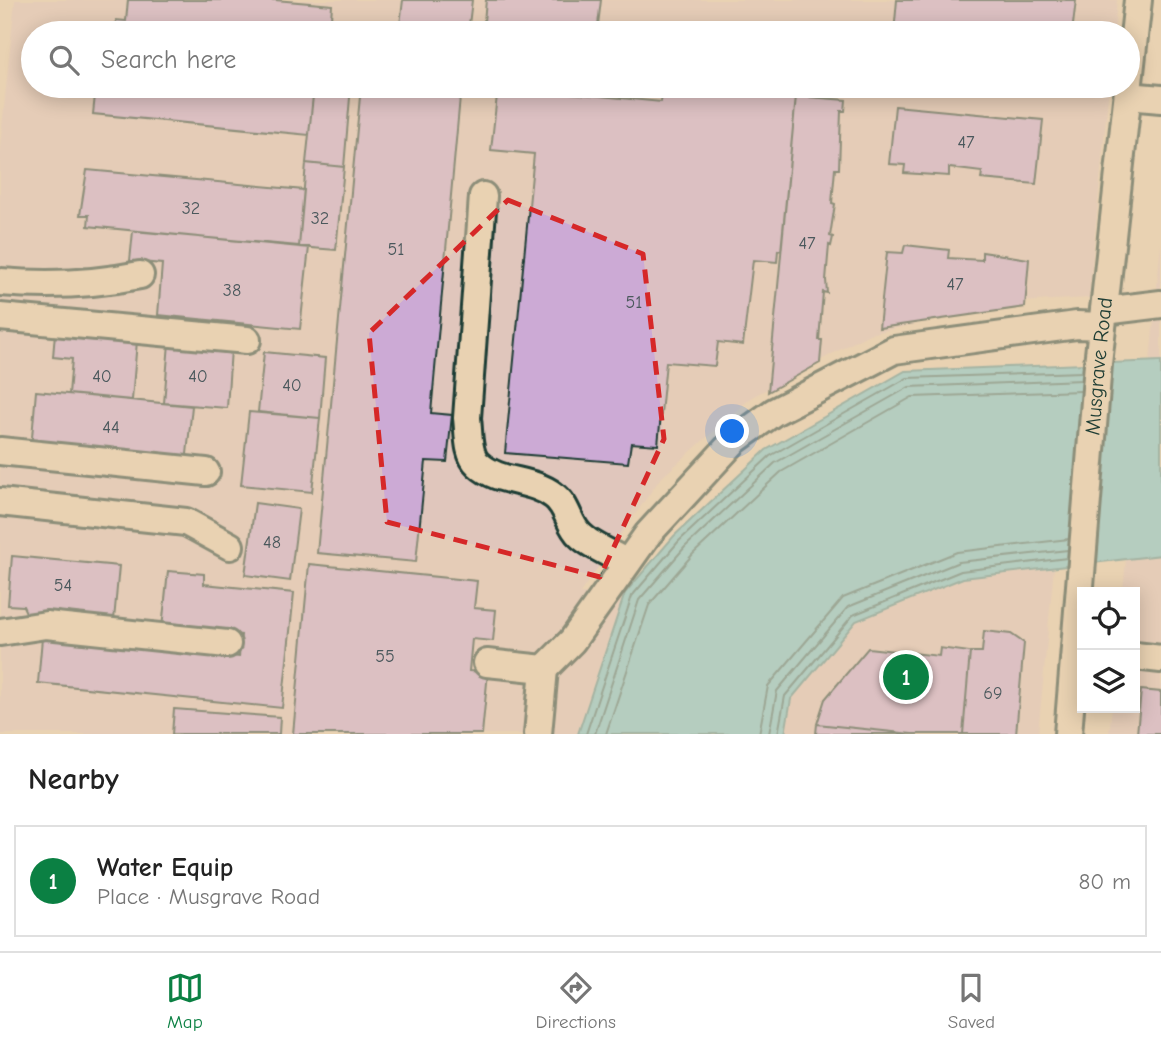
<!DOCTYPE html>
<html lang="en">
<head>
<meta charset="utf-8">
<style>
  :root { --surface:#fff; --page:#f2f2f2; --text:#222; --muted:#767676; --line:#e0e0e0; --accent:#0b8043 }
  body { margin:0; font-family:"Comic Neue",sans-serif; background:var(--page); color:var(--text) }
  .controls { position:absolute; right:21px; bottom:21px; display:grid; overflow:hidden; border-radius:0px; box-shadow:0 4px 18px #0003 }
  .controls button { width:63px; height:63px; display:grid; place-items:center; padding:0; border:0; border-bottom:2px solid var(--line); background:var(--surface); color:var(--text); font:35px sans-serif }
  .you { position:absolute; left:733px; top:432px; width:24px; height:24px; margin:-18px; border:5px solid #fff; border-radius:50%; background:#1a73e8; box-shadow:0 0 0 10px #1a73e833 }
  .badge { display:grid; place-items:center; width:46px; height:46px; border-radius:50%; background:var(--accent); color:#fff; font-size:23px; font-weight:700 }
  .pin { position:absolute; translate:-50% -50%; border:4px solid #fff; box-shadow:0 2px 7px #0006 }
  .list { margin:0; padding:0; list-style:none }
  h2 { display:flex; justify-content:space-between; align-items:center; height:91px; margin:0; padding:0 28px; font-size:30px }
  h2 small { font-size:23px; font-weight:400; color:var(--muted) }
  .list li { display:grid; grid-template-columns:46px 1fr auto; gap:21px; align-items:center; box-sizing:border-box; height:112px; margin:0 14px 14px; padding:0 14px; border:2px solid var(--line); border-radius:0px }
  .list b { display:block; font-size:26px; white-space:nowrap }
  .list p { margin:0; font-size:23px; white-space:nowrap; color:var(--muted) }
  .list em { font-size:23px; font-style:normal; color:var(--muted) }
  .icon { flex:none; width:38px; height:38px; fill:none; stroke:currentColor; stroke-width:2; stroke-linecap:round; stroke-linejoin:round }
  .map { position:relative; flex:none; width:1161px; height:734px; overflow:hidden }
  .search { position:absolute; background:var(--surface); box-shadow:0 4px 18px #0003; left:21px; right:21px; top:21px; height:77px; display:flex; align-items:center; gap:18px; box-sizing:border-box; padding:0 24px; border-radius:38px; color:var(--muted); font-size:26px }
  .sheet { height:217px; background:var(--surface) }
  nav { display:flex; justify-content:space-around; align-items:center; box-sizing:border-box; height:98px; border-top:2px solid var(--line); background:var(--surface); font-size:19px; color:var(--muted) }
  nav a { display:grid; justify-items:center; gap:4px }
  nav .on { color:var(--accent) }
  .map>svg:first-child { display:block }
</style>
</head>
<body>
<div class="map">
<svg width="1161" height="734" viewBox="0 0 1161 734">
  <rect width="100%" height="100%" fill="#e9d2b2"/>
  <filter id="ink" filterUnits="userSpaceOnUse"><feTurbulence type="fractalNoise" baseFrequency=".0143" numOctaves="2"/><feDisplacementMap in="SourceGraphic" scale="14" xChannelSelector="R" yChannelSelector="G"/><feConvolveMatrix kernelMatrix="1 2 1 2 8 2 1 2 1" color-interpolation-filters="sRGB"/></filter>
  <g filter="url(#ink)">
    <path fill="#e0c6bc" d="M 15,0 L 1117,0 L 1114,33 L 33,33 L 33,86 L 1109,86 L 1089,298 L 1018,302 L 869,334 L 752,397 L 660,479 L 580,593 L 625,593 L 578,734 L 0,734 L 0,147 Z
      M 1161,244 L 1161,361 L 1150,362 Z
      M 1161,555 L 1161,734 L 1109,734 L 1112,708 L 1135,708 L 1135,592 L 1123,592 L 1126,559 Z
      M 1054,567 L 1038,734 L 785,734 L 791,699 L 856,621 L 963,578 Z"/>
    <path fill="#76c7ce" stroke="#539090" stroke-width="2" d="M 1161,361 L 1161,555 L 963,578 L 856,621 L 791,699 L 785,734 L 578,734 L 625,593 L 674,536 L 766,450 L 905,371 Z"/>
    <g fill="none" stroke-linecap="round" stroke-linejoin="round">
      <path stroke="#427472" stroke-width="2" d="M 586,734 L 632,596 L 679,541 L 770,456 L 907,378 L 1082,372
        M 595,734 L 639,600 L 685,547 L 775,463 L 909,387 L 1082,380
        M 606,734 L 649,605 L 693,554 L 781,472 L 912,397 L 1081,391
        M 759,734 L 768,686 L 843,598 L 957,552 L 1069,539
        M 769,734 L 777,691 L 848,607 L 959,562 L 1068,550
        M 778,734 L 785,696 L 853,615 L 961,571 L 1067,558"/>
    </g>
    <path fill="#ccaad5" stroke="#1f3d34" stroke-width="2" d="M 128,0 L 275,0 L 332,5 L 330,33 L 115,33 L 116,20 L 126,21 Z
      M 403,0 L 472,0 L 468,33 L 399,33 Z
      M 486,0 L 601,0 L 597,33 L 483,33 Z
      M 897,0 L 1076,0 L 1072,33 L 894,33 Z
      M 96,86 L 314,86 L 309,135 L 93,114 Z
      M 314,86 L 351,86 L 344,167 L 306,163 Z
      M 361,86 L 461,86 L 431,413 L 452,415 L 447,462 L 426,461 L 416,562 L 317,553 Z
      M 498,86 L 661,102 L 663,86 L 697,86 L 796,96 L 781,251 L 778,250 L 777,262 L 753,260 L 743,345 L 718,342 L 715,366 L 666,362 L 658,445 L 631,443 L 628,463 L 505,453 L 534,154 L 491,150 Z
      M 796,96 L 846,100 L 845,111 L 841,111 L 839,169 L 835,169 L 832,203 L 835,204 L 830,236 L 833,237 L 831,246 L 829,245 L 826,280 L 827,293 L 823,292 L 819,340 L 822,340 L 820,363 L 768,392 Z
      M 895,106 L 1043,120 L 1036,184 L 981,179 L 982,172 L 949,168 L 949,176 L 904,173 L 905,165 L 889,164 Z
      M 306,163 L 344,167 L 336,250 L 299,247 Z
      M 87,170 L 304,190 L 299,247 L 88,226 L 89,215 L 80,215 Z
      M 133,231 L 309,247 L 300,329 L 158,315 L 162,264 L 130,261 Z
      M 905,245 L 949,250 L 948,258 L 982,260 L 982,252 L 1029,259 L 1025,307 L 879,328 L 887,252 L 903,253 Z
      M 55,333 L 137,341 L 132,400 L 69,394 L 72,359 L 53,357 Z
      M 169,343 L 231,349 L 227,408 L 164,403 Z
      M 264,352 L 325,358 L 320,418 L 258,412 Z
      M 36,391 L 192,406 L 186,464 L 31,449 Z
      M 249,412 L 320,418 L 312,492 L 241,485 Z
      M 255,503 L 299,509 L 290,581 L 245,575 Z
      M 12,556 L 119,566 L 114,620 L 28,617 L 23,606 L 8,605 Z
      M 309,564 L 477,581 L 474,608 L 496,610 L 493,641 L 472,639 L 469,671 L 488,672 L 482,734 L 293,734 Z
      M 168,571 L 204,574 L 204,584 L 294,593 L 282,708 L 38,683 L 42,638 L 239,657 L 241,635 L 162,628 Z
      M 984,631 L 1011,634 L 1024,643 L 1016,734 L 963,734 L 970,652 L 982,652 Z
      M 868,648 L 939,656 L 940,648 L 970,652 L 963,734 L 912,734 L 817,724 L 825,699 Z
      M 1141,690 L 1161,692 L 1161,734 L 1137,734 Z
      M 174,709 L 280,717 L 279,734 L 172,734 Z
      M 817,724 L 912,734 L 816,734 Z"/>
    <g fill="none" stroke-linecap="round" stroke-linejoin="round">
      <g stroke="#1f3d34" stroke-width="32">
        <g id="minor">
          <path d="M 1128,96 L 1161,99"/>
          <path d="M 483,196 L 467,418 C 469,433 467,454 478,464 C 499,484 531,478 553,495 C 568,505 568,524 580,535 C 592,547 613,554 627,563"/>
          <path d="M 0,282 C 46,286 95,284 140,275"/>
          <path d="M 1104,311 L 1161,304"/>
          <path d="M 0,317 L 247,340"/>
          <path d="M 0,451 L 206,472"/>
          <path d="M 0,502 L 186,522 L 230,546"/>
          <path d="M 0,632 L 46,625 L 227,644"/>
          <path d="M 1135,656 L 1161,659"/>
          <path d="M 487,663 L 544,669 L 572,641 L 648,534 L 735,440 L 774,412 L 894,350 L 1077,325 L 1102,326"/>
          <path d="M 538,734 L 544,669"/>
          <path id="s1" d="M 1068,734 L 1098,364 L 1138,0"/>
        </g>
      </g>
      <use href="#minor" stroke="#e9d2b2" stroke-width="26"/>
    </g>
  </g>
  <path d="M0 0H1161V734H0ZM 508,200 L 643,254 L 664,439 L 600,577 L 387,522 L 369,333 Z" fill="#e9d2b2" fill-opacity=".55" fill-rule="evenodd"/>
  <path fill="none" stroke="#d62828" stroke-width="5" stroke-dasharray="14 9" stroke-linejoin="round" d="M 508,200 L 643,254 L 664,439 L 600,577 L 387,522 L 369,333 Z"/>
  <g text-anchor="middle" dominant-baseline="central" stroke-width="5" stroke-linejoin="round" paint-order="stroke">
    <g font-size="18" fill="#4a585c">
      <text x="966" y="142">47</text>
      <text x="191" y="208">32</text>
      <text x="320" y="218">32</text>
      <text x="807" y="243">47</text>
      <text x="396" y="249">51</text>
      <text x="955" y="284">47</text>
      <text x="232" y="290">38</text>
      <text x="634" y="302">51</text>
      <text x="102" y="376">40</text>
      <text x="198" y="376">40</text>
      <text x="292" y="385">40</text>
      <text x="111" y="427">44</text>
      <text x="272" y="542">48</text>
      <text x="63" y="585">54</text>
      <text x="385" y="656">55</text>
      <text x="993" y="693">69</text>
    </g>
    <g font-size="21" fill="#1f3d34" stroke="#e9d2b2">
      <text stroke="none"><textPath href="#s1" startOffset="369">Musgrave Road</textPath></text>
    </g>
  </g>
</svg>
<div class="controls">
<button><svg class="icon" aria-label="locate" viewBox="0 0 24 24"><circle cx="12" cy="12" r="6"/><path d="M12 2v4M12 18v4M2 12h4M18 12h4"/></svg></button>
<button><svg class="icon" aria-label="layers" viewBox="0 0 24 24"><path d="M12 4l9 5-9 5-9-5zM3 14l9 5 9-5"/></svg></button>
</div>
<div class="you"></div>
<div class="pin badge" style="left:906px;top:677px">1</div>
<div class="search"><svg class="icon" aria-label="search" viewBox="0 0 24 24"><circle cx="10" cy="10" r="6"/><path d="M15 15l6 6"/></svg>Search here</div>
</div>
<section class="sheet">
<h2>Nearby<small></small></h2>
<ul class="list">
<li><span class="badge">1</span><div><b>Water Equip</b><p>Place · Musgrave Road</p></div><em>80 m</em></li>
</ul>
</section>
<nav>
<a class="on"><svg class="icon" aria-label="map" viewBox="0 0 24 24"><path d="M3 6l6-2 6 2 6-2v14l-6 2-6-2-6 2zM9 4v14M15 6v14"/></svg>Map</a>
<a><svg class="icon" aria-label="directions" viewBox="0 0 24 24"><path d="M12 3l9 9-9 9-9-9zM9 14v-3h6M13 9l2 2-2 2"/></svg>Directions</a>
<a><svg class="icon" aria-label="saved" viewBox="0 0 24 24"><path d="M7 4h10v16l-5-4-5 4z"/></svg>Saved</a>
</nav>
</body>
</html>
